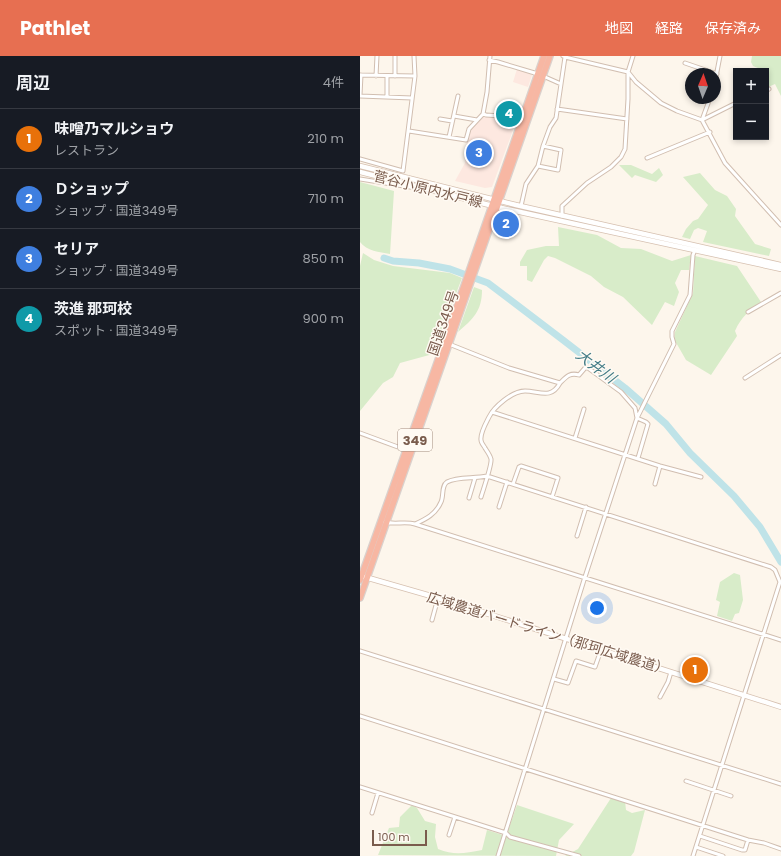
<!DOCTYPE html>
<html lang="ja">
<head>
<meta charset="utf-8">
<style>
  :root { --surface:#171b24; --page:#20242c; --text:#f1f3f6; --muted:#9ea1a6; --line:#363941; --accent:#e76f51 }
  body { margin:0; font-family:Poppins,"Noto Sans JP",sans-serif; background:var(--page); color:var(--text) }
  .controls { position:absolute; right:12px; top:12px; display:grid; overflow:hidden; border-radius:0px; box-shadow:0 2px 6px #0003 }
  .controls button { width:36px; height:36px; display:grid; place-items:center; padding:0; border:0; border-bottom:1px solid var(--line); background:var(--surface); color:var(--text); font:20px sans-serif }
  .compass { position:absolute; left:325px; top:12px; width:36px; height:36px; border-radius:50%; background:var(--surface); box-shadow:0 2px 6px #0003; rotate:2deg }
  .scale { position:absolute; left:12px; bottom:10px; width:55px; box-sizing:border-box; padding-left:4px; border:2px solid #7a5c4d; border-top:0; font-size:11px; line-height:14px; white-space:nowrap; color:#7a5c4d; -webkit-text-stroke:3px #fffaf3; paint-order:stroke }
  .you { position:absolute; left:237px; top:552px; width:14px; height:14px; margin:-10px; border:3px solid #fff; border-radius:50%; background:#1a73e8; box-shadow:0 0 0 6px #1a73e833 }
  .badge { display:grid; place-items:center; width:26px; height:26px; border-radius:50%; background:var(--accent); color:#fff; font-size:13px; font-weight:700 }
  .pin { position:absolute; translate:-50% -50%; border:2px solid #fff; box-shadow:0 1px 4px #0006 }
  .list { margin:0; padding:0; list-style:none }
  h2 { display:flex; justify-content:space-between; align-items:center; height:52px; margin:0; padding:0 16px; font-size:17px }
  h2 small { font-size:13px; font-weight:400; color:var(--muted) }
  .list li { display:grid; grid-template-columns:26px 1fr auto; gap:12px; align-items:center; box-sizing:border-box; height:60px; padding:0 16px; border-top:1px solid var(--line) }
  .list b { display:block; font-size:15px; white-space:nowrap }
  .list p { margin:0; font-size:13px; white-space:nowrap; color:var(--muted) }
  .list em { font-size:13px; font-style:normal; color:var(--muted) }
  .map { position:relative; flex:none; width:421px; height:800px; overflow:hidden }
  header { display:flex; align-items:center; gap:24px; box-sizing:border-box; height:56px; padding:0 20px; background:var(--accent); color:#fff }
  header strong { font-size:19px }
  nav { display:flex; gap:22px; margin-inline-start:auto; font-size:14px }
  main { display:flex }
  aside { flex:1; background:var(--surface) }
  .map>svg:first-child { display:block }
</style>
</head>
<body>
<header>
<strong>Pathlet</strong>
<nav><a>地図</a><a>経路</a><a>保存済み</a></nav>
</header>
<main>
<aside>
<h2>周辺<small>4件</small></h2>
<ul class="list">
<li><span class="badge" style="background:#e8710a">1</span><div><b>味噌乃マルショウ</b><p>レストラン</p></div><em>210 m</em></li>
<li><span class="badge" style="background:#3f7fe0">2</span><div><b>Ｄショップ</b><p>ショップ · 国道349号</p></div><em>710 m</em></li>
<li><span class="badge" style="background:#3f7fe0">3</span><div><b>セリア</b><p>ショップ · 国道349号</p></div><em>850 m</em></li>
<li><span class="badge" style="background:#0f9aa8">4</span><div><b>茨進 那珂校</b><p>スポット · 国道349号</p></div><em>900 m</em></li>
</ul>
</aside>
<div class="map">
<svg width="421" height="800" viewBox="0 0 421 800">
  <rect width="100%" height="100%" fill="#fdf6ec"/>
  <path fill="#fde8e0" d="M 157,13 L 172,19 L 168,31 L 153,26 Z
    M 122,60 L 141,61 L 156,66 L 132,131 L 125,132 L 95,125 L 105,107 L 107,83 L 113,70 Z"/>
  <path fill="#d8ecc9" d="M 392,0 L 421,0 L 421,40 L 415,28 L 406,32 L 406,15 L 399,15 L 398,12 L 393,10 L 391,6 Z
    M 259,109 L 271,109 L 292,118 L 299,112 L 303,119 L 296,126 L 275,119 L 272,122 Z
    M 340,117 L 355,134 L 367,140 L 376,153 L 375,160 L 395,188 L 411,193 L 409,200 L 343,186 L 347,175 L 338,172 L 334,174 L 330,183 L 322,181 L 326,173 L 333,165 L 338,163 L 348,149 L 323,121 Z
    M 0,126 L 34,135 L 30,198 C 19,196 7,195 0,186 Z
    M 198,171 L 237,179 L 261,192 L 281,193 L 312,205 L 331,199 L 329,214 L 321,214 L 315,227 L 319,236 L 314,250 L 305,246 L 292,269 L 263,241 L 244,231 L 231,220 L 195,202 L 188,200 L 184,204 L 172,226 L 167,224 L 167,210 L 160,210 L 160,206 L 167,194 L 186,190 L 199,190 Z
    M 3,197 L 14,204 L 33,210 L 90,217 L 102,222 L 73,298 L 40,307 L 33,321 L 23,327 L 0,355 L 0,210 Z
    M 335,200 L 377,210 L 401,246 C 390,254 381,261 375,275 L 377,280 L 351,319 L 326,304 L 314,283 L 315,276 L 333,237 Z
    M 114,231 L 122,234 C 122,255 113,263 98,276 Z
    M 374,517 L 380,519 L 383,544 L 379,557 L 375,558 L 372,565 L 357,560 L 360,546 L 356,544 L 360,526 Z
    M 251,742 L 265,745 L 266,754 L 272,757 L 285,754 L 274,796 L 271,800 L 205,800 L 218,793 Z
    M 52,749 L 57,752 L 65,765 L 76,768 L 75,781 L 78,793 C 95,800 105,797 122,794 L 127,774 L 146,780 L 157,749 L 214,768 L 199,784 L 196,800 L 18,799 L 29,772 L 39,771 L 40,761 Z"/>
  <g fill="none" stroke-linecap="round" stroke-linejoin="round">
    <path stroke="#bfe3e8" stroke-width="7" d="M 24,202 L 33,205 L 59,207 L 90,213 L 128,227 L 203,284 L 265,332 L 306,368 L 330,397 L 374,440 L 400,471 L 421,506"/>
    <g stroke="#d1beb0" stroke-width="5">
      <path id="street" d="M 35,0 L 35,20
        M 205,1 L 268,16 L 276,26 L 301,47 L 317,55 L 342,64 L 365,107 L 421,169
        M 129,4 L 138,6 L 178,18
        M 325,7 L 357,18
        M 0,19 L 55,20
        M 16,20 L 17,0
        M 183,20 L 201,28
        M 355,26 L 360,0
        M 406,35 L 409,33
        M 0,39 L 1,19
        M 0,40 L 52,42
        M 27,41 L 27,20
        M 197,53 L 267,63
        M 123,58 L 126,59 L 141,60 L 161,67
        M 94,60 L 117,64
        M 80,63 L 92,65
        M 342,64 L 376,47
        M 342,64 L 350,42
        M 49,75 L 106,84 L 109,73 L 123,58 L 127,36 L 130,0
        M 89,81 L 98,40
        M 287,102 L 350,76
        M 0,103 L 43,115 L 55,20 L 54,0
        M 178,110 L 198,114 L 201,94 L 183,90
        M 0,123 L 56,132
        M 161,150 L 166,128 L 178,110 L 183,90 L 190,71 L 196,62 L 205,1 L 203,0
        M 202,160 L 202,150 L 227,127 L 251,111 L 261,101 L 265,93 L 268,43 L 268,16 L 273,0
        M 388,256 L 421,237
        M 89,288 L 149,312 L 200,327 C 191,344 179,335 165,335 C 152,335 134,351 129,361 C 126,367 120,377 121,384 C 121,387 124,390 125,392 C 127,395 130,399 131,403 C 132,409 123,434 121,441
        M 385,322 L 421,299
        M 200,327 C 206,321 210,316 219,319 L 225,312 L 228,312 L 261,336 L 275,352 L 277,362 L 286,366 L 288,368 L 278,402
        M 132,356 L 300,410 L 341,421
        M 0,377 L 46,394
        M 215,382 L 224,353
        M 153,428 L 159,411 L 161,410 L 198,422 L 192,441
        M 295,428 L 300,410
        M 109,442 L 115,422
        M 139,451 L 147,426
        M 25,466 C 35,469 45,465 55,468 L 421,584
        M 55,468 C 66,463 76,458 81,446 C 84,440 81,430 87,426 C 98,420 114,423 127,420 L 411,511 L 415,514 L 420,526 L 333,800
        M 217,480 L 226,451
        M 72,564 L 78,542
        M 0,595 L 421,728
        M 194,623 L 208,627 L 216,605 L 235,611 L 241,594
        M 300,641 L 308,626 L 311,616
        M 0,660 L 388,784 L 404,787 L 421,793
        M 326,725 L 371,740
        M 0,731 L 146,777 L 150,781 L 219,800
        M 12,757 L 18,737
        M 89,779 L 95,761
        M 340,780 L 382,794 L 385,794 L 388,784
        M 336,791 L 363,800
        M 138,800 L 224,524 L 277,362 L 314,288 L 312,281 L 312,275 L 330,239 L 333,199 L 335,194"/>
    </g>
    <g stroke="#d6c0b0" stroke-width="6">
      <path id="secondary" d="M 0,110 L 156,149 L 421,209
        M 0,116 L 137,151 L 421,213
        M 5,521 L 78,542 L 421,651"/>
    </g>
    <g stroke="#dad1cd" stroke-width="8">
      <path id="highway" d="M 0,524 L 89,273 L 184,0
        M 0,542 L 190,0"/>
    </g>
    <use href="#street" stroke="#fff" stroke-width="3"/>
    <use href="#secondary" stroke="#fff" stroke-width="4.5"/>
    <use href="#highway" stroke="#f7b7a3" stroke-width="5.5"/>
  </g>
  <g text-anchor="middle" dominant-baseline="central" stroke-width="3" stroke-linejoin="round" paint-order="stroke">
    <rect fill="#fffaf3" stroke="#a28b7f" stroke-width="1" x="38" y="373" width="34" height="22" rx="3"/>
    <g font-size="13" font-weight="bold" fill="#7a5c4d">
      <text x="55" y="384">349</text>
    </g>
    <g font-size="14" fill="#7a5c4d" stroke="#fffaf3">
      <text transform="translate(68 133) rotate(14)">菅谷小原内水戸線</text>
      <text transform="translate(83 267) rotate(-71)">国道349号</text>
      <text transform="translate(188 577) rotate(17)">広域農道バードライン（那珂広域農道）</text>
    </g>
    <g font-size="15" font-style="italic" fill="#437c86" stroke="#fffaf3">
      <text transform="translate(236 310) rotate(37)">大井川</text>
    </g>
  </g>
</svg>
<div class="controls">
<button>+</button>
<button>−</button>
</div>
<svg class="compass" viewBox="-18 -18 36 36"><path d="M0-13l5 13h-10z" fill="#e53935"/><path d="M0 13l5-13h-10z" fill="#9ea1a6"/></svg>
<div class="scale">100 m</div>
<div class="you"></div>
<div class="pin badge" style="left:335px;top:614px;background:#e8710a">1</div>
<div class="pin badge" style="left:146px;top:168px;background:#3f7fe0">2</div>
<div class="pin badge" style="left:119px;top:97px;background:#3f7fe0">3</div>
<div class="pin badge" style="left:149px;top:58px;background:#0f9aa8">4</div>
</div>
</main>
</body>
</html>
